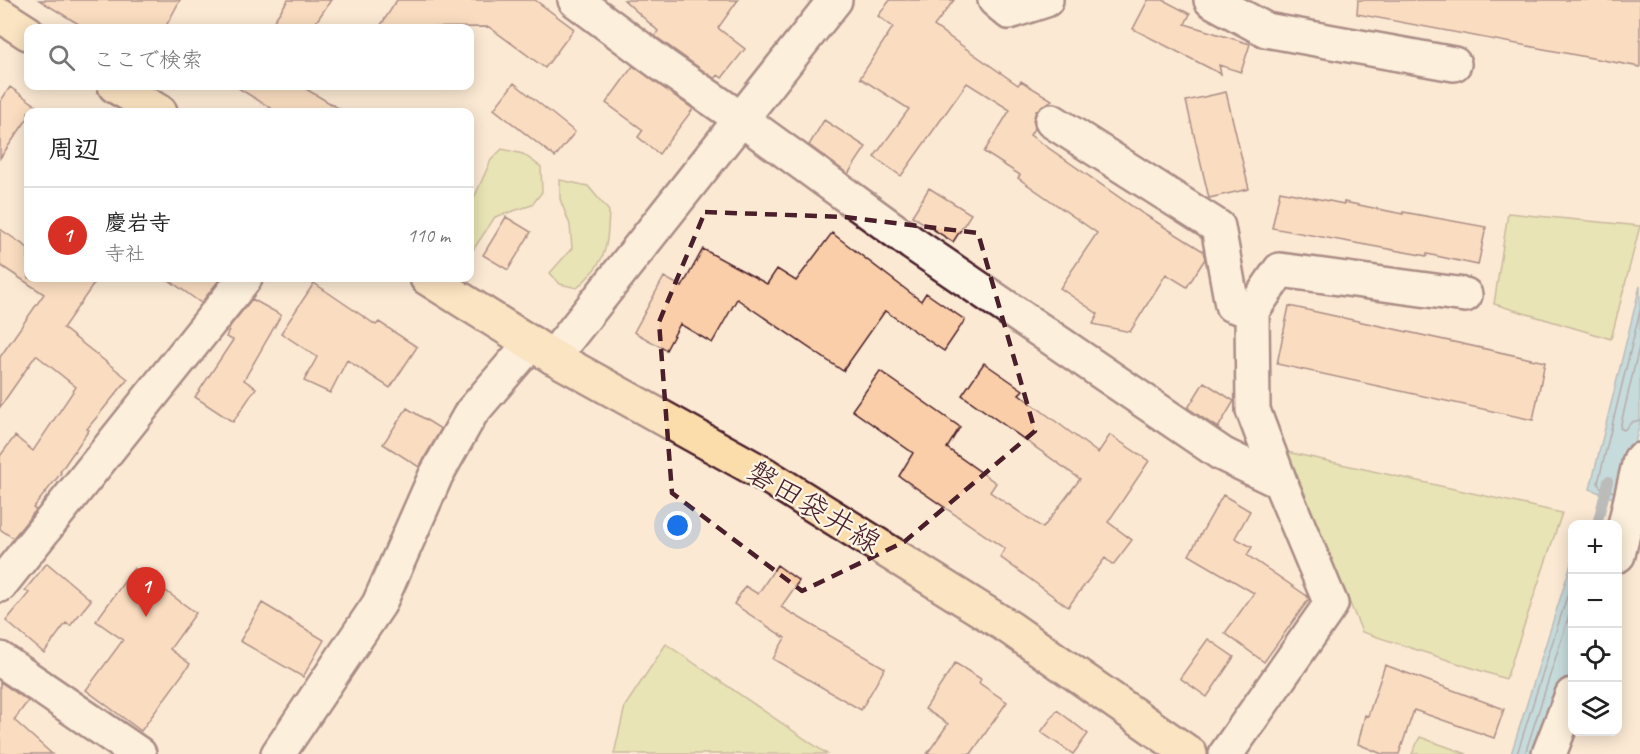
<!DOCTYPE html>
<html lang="ja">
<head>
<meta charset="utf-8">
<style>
  :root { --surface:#fff; --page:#f6f6f6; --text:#222; --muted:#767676; --line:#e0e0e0; --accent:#d93025 }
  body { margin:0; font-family:Caveat,"Klee One",sans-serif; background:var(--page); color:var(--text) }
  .controls { position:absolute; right:18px; bottom:18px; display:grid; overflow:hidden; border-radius:12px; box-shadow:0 3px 15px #0003 }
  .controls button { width:54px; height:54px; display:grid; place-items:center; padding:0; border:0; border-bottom:2px solid var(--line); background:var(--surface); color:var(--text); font:30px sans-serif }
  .you { position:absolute; left:678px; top:526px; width:21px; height:21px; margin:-15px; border:4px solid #fff; border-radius:50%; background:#1a73e8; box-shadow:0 0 0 9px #1a73e833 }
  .badge { display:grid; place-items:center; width:39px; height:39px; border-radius:50%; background:var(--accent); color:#fff; font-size:20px; font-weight:700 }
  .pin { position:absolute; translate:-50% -50px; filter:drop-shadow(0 2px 3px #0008) }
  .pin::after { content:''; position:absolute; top:32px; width:21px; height:18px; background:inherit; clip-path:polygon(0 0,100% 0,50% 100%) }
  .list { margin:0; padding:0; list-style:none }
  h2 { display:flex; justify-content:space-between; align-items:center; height:78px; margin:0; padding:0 24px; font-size:26px }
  h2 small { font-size:20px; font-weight:400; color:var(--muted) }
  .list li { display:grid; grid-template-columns:39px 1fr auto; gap:18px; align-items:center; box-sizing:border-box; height:96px; padding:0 24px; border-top:2px solid var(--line) }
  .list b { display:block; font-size:22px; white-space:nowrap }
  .list p { margin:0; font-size:20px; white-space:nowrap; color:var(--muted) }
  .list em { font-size:20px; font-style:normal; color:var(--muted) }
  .icon { flex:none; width:33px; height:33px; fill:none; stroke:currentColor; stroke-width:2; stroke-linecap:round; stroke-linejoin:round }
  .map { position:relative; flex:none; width:1640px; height:754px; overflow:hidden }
  .search { position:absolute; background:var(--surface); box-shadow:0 3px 15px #0003; left:24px; top:24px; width:450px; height:66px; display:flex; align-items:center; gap:15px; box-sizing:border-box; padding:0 21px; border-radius:12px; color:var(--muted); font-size:22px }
  .panel { position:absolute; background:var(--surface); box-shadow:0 3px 15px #0003; left:24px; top:108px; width:450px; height:174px; border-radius:12px }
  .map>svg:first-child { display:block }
</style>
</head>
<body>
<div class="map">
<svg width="1640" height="754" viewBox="0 0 1640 754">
  <rect width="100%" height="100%" fill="#fbe9d3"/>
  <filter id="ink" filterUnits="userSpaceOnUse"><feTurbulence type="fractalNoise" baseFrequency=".0167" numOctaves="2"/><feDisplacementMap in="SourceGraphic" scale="12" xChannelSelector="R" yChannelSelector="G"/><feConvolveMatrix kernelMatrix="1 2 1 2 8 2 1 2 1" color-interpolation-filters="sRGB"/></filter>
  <g filter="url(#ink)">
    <path fill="#d1dd90" stroke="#8e7e5e" stroke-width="1.5" d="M 502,149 L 523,154 L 541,167 L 542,192 L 532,205 L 495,217 L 473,250 L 470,249 L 470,207 L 491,160 Z
      M 560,180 L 588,186 L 609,211 C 607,251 607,260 577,288 L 560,284 L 550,273 L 572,248 L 570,225 L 560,199 Z
      M 1508,213 L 1640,226 L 1611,339 L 1494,304 Z
      M 1287,452 L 1562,513 L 1506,679 L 1362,632 Z
      M 666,644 L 827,754 L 614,754 L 625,706 Z
      M 1420,737 L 1467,754 L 1412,754 Z"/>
    <path fill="#86c9e7" stroke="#6e859c" stroke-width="1.5" d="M 1640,286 L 1640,423 L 1620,501 L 1590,489 Z
      M 1572,561 L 1572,680 L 1547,754 L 1511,754 Z"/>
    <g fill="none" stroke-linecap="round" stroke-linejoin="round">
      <path stroke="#626376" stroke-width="1.5" d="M 1640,343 L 1620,428 L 1624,430 L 1632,422 L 1640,420
        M 1614,492 L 1600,487 L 1598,483 L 1640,311
        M 1517,754 L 1572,581
        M 1525,754 L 1572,606"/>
      <path stroke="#6e859c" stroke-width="10" d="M 1597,524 L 1608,481"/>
    </g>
    <path fill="#f9cea8" stroke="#4a1f2b" stroke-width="1.5" d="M 39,0 L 180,0 L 165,28 L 85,28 Z
      M 288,0 L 331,0 L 312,28 L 269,28 Z
      M 397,0 L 535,0 L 574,29 L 545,68 L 489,27 L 379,28 Z
      M 624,0 L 738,0 L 718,28 L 745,49 L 722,78 L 718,75 L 715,79 L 655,36 L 658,31 Z
      M 890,0 L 954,0 L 934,26 L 1018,85 L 1021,81 L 1052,100 L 1036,111 L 1033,120 L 1035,127 L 1030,135 L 1142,213 L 1203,251 L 1205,259 L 1187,287 L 1166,274 L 1130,332 L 1093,324 L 1098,314 L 1060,288 L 1097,233 L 1018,178 L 1020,175 L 984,152 L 1010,110 L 967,83 L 901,176 L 874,157 L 909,109 L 860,78 L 893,27 L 878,16 Z
      M 1148,0 L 1163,0 L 1190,14 L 1185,24 L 1250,44 L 1241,72 L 1219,65 L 1221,74 L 1133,29 Z
      M 1358,0 L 1640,0 L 1640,67 L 1357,14 Z
      M 633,66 L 693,109 L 659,154 L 638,137 L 643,130 L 606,103 Z
      M 514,83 L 575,132 L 555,157 L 494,109 Z
      M 235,86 L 301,86 L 345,112 L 277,112 Z
      M 10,87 L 37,106 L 33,112 L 28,112 L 28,118 L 0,158 L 0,102 Z
      M 1226,92 L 1249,189 L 1209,198 L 1186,101 Z
      M 824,120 L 866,147 L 848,174 L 809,145 Z
      M 929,188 L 971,214 L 953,242 L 912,216 Z
      M 1280,191 L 1344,204 L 1344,202 L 1403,214 L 1403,212 L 1486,227 L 1478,265 L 1427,254 L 1427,256 L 1272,228 Z
      M 506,217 L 531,232 L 508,270 L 483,255 Z
      M 0,229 L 28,248 L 28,278 L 98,278 L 63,328 L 128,379 L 87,429 L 89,430 L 60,472 L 61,473 L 33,508 L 36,510 L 13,538 L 0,529 L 0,456 L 15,436 L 33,451 L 76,387 L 36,355 L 0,407 L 0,357 L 44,294 L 0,265 Z
      M 832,233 L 921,301 L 926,293 L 965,320 L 944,351 L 885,311 L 843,371 L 737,299 L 712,343 L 680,324 L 666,350 L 634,332 L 664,277 L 682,287 L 703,249 L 767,284 L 777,269 L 796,281 Z
      M 166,278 L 215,278 L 219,280 L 201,303 Z
      M 314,283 L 376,325 L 379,322 L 417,347 L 390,388 L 347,360 L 330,393 L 304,381 L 317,357 L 281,333 Z
      M 252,299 L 281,315 L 244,380 L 256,388 L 233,422 L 195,397 L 233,340 L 226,337 L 231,325 Z
      M 1289,306 L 1545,362 L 1533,420 L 1277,364 Z
      M 984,363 L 1023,390 L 1019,394 L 1098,453 L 1110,435 L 1149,461 L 1108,522 L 1132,540 L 1113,565 L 1105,558 L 1068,607 L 1000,557 L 1005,549 L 899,476 L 913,453 L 852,410 L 880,371 L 960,427 L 947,448 L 996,483 L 990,492 L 1043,528 L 1080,479 L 962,395 Z
      M 1204,382 L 1234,401 L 1218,428 L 1188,408 Z
      M 407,408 L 441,429 L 419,467 L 383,444 Z
      M 1223,495 L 1250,511 L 1235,538 L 1252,547 L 1247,555 L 1307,596 L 1309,599 L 1264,662 L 1225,633 L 1254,593 L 1189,555 Z
      M 47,563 L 91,600 L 70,626 L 66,623 L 44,653 L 6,621 L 29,593 L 25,590 Z
      M 777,565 L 799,581 L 781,607 L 885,668 L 861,710 L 773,659 L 785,638 L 734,604 L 745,586 L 758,594 Z
      M 134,568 L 196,613 L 170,649 L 190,664 L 141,731 L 86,690 L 123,640 L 96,621 Z
      M 262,603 L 324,640 L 303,677 L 240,641 Z
      M 1208,639 L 1234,657 L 1207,697 L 1180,678 Z
      M 955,663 L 981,679 L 979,683 L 1007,702 L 971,754 L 927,754 L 948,724 L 925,709 Z
      M 1385,665 L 1504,709 L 1494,738 L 1414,710 L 1399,754 L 1382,754 L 1358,744 L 1365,715 L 1368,716 Z
      M 0,682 L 28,701 L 14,720 L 52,754 L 0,754 Z
      M 1057,710 L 1088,734 L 1073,754 L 1041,732 Z"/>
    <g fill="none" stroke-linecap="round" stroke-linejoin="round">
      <g stroke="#4a1f2b" stroke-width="38">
        <path id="minor" d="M 575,0 L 664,66 L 741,119 L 912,243 L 1222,454 L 1280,482 L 1331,604 L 1226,754
          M 995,0 L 1009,12 L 1046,0
          M 1211,0 L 1266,30 L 1454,64
          M 1052,121 L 1218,227 L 1232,305 L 1252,311 L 1253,410 L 1280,482
          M 1252,311 L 1280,270 L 1465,295
          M 553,357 L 835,0
          M 1618,555 L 1640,460
          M 0,585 L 245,278
          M 0,659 L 139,754
          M 278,754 L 379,604 L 436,475 L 471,413 L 531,343
          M 1549,754 L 1572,695"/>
      </g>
      <g stroke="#4a1f2b" stroke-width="38">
        <path id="major" d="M 0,15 L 28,33
          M 115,86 L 160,112
          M 427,278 L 553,357 L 764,474 L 1010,628 L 1190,754"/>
      </g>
      <use href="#minor" stroke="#fcf5e5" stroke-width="33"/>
      <use href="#major" stroke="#faddab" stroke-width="33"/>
    </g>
  </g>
  <path d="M0 0H1640V754H0ZM 705,212 L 844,217 L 978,233 L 1035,431 L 904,542 L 802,591 L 672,493 L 659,322 Z" fill="#fbe9d3" fill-opacity=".55" fill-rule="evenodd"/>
  <path fill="none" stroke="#4a1f2b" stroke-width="4.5" stroke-dasharray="12 8" stroke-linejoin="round" d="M 705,212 L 844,217 L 978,233 L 1035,431 L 904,542 L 802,591 L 672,493 L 659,322 Z"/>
  <g text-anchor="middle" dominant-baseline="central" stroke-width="4.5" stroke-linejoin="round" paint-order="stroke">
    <g font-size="30" fill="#4a1f2b" stroke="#fcf5e5">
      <text transform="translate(814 507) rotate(31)">磐田袋井線</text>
    </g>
  </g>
</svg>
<div class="controls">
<button>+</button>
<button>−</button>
<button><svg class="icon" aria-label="locate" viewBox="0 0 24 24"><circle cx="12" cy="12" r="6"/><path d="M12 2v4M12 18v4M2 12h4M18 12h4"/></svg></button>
<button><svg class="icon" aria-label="layers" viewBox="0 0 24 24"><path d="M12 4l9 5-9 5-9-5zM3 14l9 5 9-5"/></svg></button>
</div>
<div class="you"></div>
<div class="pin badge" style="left:146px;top:617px">1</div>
<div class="search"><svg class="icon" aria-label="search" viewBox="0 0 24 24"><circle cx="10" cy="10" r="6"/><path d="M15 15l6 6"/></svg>ここで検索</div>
<section class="panel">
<h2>周辺<small></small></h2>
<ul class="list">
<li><span class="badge">1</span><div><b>慶岩寺</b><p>寺社</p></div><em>110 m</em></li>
</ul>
</section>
</div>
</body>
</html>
